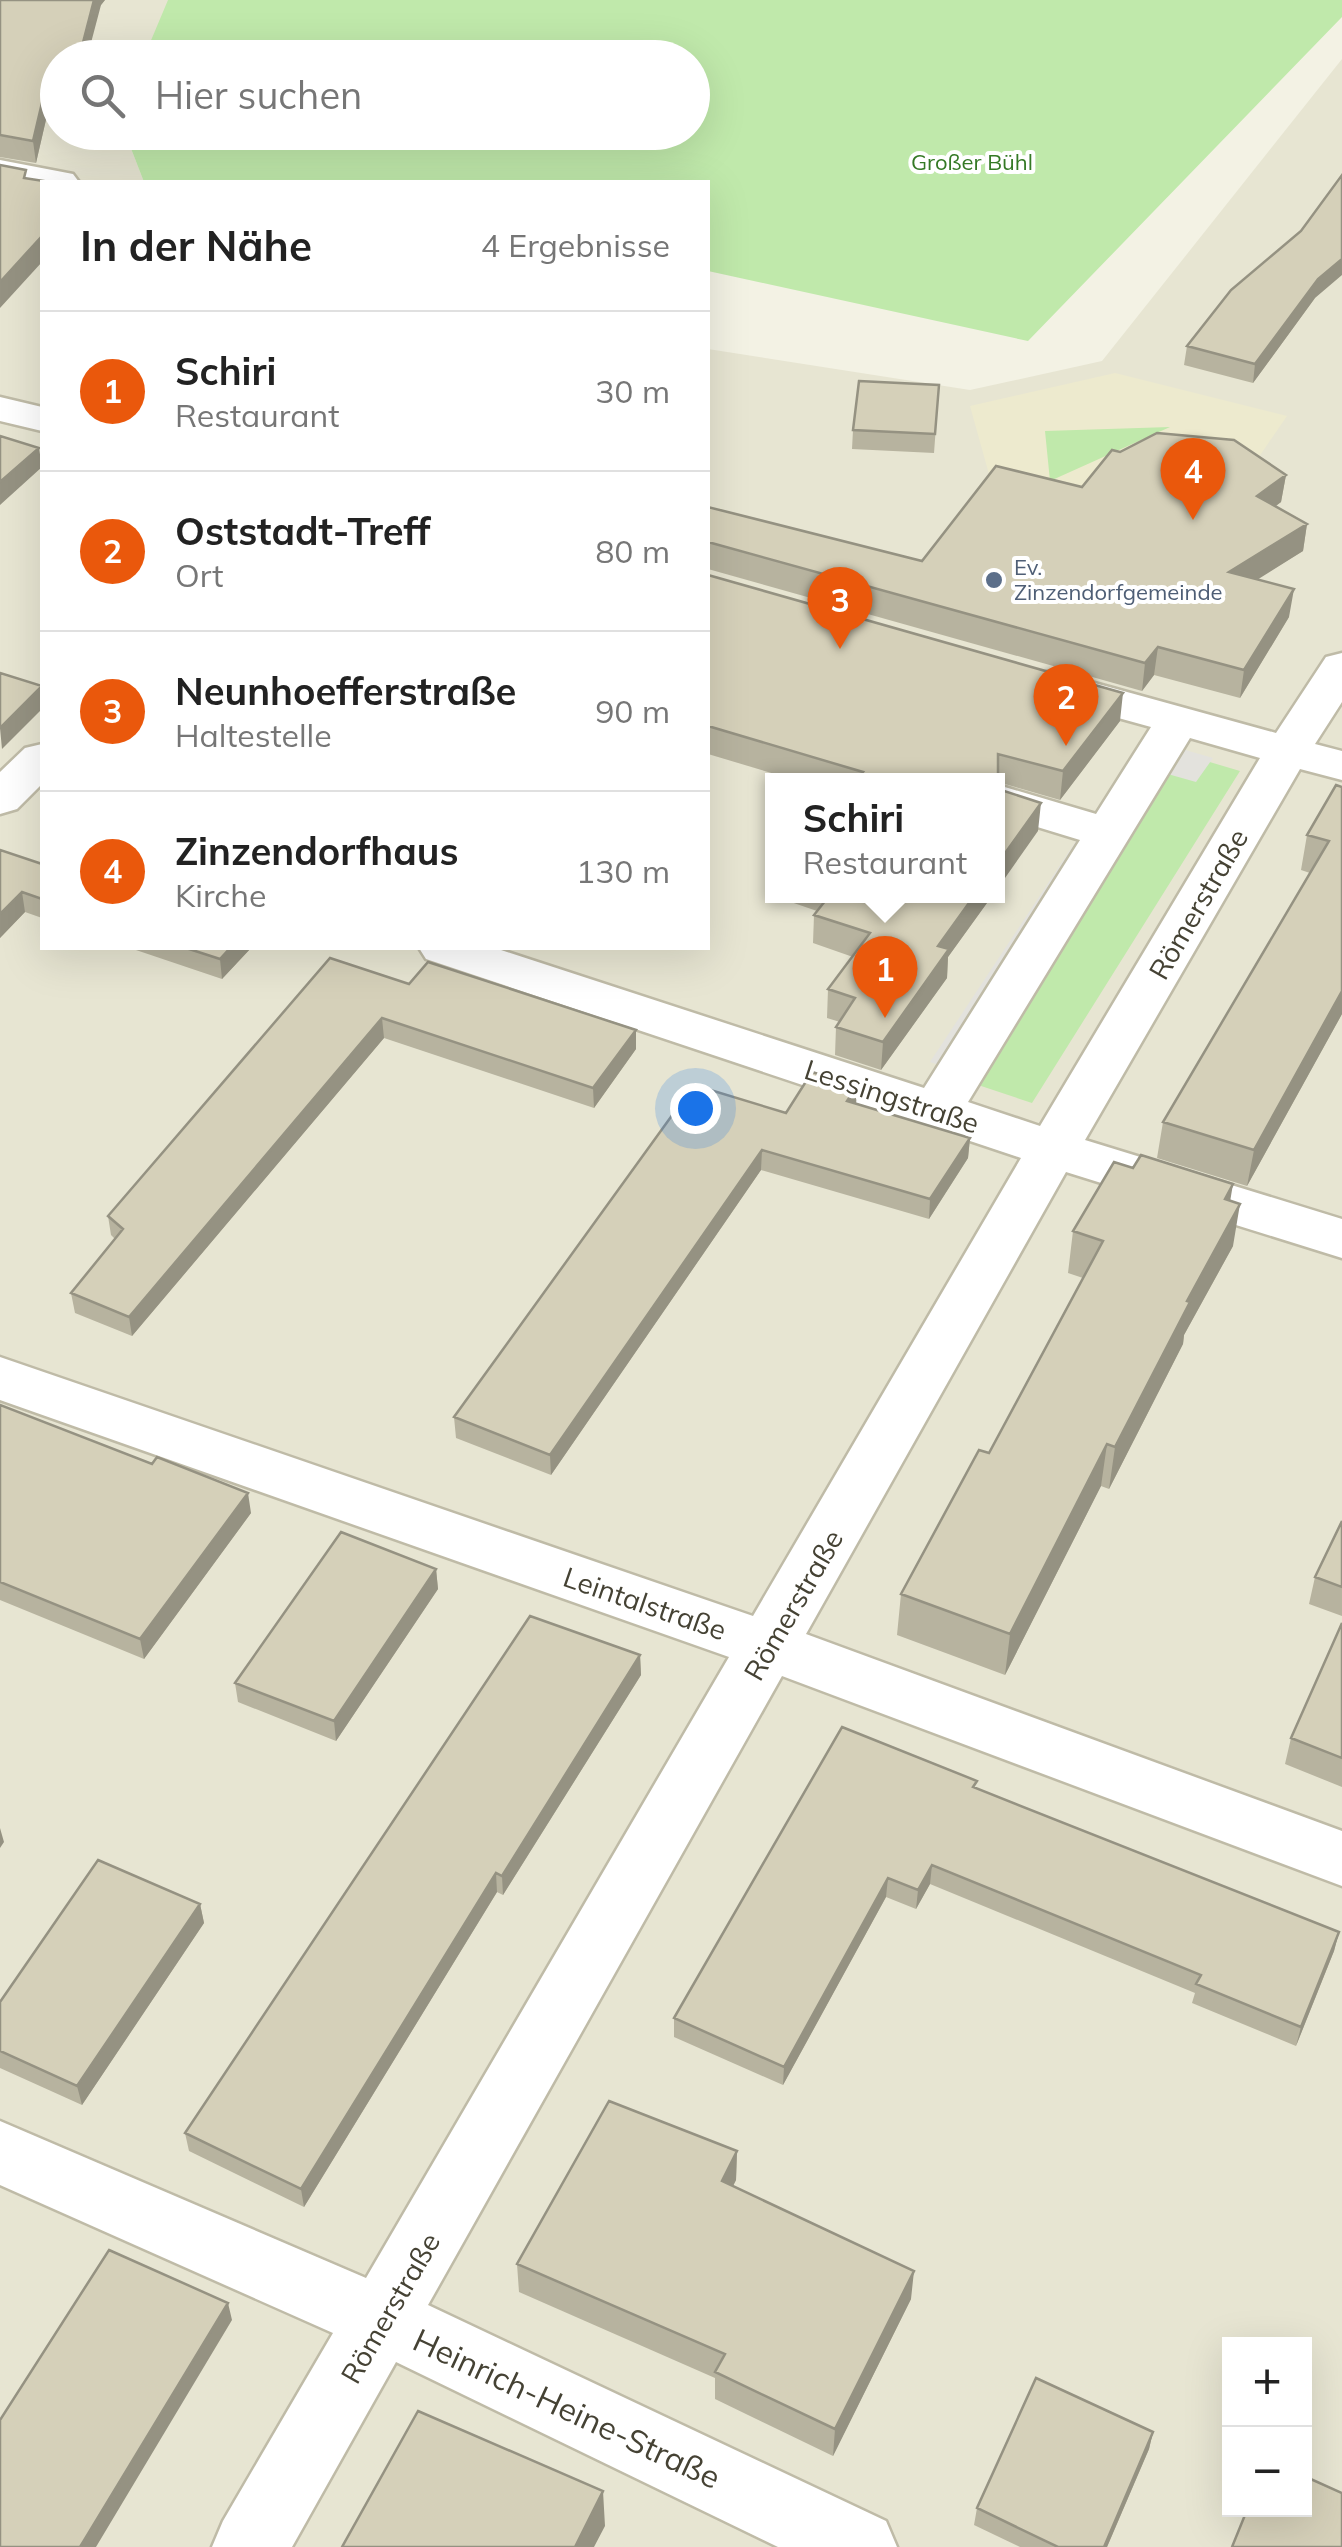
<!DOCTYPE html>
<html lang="de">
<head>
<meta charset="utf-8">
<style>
  :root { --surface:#fff; --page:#f6f6f6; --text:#222; --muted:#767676; --line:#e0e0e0; --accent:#ea580c }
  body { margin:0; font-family:Mulish,sans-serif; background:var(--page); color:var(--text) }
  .controls { position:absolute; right:30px; bottom:30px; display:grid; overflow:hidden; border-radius:0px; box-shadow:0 10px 40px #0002 }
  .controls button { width:90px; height:90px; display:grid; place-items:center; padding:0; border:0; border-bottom:2px solid var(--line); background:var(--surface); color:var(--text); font:50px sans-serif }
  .you { position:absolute; left:695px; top:1108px; width:35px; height:35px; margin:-25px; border:8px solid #fff; border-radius:50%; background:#1a73e8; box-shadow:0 0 0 15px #1a73e833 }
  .badge { display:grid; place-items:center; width:65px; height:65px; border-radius:50%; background:var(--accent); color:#fff; font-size:32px; font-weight:700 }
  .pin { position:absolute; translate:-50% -82px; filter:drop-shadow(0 2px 5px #0008) }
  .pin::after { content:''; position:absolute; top:52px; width:35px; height:30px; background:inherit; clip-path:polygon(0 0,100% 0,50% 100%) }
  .popup { position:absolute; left:765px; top:773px; width:240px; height:130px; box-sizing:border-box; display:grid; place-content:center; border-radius:0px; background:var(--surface); filter:drop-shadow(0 2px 8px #0005); font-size:32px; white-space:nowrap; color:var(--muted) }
  .popup b { font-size:38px; color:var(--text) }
  .popup::after { content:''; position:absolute; left:50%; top:100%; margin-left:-20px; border:20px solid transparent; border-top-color:var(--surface) }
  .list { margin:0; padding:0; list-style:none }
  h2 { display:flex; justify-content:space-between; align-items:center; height:130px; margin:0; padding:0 40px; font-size:42px }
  h2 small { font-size:32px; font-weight:400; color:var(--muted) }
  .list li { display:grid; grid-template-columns:65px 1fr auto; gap:30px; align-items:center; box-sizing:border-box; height:160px; padding:0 40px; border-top:2px solid var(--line) }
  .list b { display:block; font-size:38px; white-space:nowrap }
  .list p { margin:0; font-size:32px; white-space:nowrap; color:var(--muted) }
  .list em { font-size:32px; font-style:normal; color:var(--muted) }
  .icon { flex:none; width:55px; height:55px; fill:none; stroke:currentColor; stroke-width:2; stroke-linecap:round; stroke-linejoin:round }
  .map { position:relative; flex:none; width:1342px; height:2547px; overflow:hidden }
  .search { position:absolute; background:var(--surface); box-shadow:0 10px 40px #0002; left:40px; top:40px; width:670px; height:110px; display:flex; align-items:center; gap:25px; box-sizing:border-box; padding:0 35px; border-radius:55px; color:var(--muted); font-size:38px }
  .panel { position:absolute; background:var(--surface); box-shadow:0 10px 40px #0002; left:40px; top:180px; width:670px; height:770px; border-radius:0px }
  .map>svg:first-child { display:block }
</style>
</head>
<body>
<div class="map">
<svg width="1342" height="2547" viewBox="0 0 1342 2547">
  <rect width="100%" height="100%" fill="#f3f2e4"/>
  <path fill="#e7e5d2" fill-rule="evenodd" d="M 0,0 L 169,0 L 145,57 L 58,58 L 58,132 L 125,133 L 144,182 L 42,182 L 42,948 L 708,948 L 708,349 L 970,390 L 1102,361 L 1342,59 L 1342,2547 L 0,2547 ZM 772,780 L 998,780 L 998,896 L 772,896 ZM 1230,2344 L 1304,2344 L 1304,2510 L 1230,2510 Z"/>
  <path fill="#edeace" d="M 1115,373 L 1287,416 L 1254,464 L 1081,507 L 992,485 L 970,406 Z"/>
  <path fill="#c0e9ab" d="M 168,0 L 1342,0 L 1342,17 L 1028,341 L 708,271 L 708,182 L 144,182 L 125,133 L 692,132 L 692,58 L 144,57 Z
    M 1170,427 L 1050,481 L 1045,431 Z
    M 1176,752 L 1240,771 L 1032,1103 L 963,1080 Z"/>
  <path fill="#e3e2dd" d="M 1144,738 L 1213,758 L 1196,782 L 1150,769 L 961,1073 L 930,1062 Z"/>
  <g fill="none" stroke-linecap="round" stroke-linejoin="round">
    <g stroke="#bfbba7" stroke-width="5">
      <path id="minor" d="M 0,160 L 73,174 L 79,182 L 42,182 L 42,190 L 0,182 Z
        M 0,397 L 42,407 L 42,431 L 0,421 Z
        M 1342,653 L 1342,702 L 1315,744 L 1342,751 L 1342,780 L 1300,769 L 1085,1140 L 1342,1219 L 1342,1258 L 1066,1172 L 806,1634 L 1342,1831 L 1342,1886 L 782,1676 L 428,2305 L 886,2521 L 897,2547 L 778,2547 L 396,2362 L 292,2547 L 212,2547 L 223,2521 L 333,2333 L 0,2185 L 0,2121 L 366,2278 L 729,1657 L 0,1400 L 0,1357 L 753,1616 L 1021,1158 L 426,959 L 419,948 L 495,948 L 924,1088 L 1080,840 L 998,815 L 998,785 L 1096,814 L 1151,727 L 1035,695 L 1028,685 L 1035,675 L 1051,671 L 1276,733 L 1326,657 ZM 1190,738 L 1260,758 L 1040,1126 L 968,1102 Z
        M 42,744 L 42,784 L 17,809 L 0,814 L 0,772 L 25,748 Z"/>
    </g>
    <use href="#minor" fill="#fff" fill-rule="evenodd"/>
  </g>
  <path fill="#b7b39f" d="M 0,0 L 105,0 L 58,58 L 58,111 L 48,111 L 36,163 L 0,157 Z
    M 1315,298 L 1253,383 L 1184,365 L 1187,346 Z
    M 939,385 L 934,453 L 852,449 L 853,430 Z
    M 1120,452 L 1286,475 L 1281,502 L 1275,506 L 1307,524 L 1303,551 L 1257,579 L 1289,617 L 1240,698 L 1154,675 L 1142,691 L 708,569 L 708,507 L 922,561 L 1082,487 Z
    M 708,575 L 1120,721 L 1060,800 L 998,782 L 998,780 L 795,780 L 708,754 Z
    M 1342,787 L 1342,1014 L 1247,1186 L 1157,1158 L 1163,1122 L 1310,873 L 1301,870 L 1307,835 Z
    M 0,850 L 42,864 L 42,918 L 25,912 L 0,938 Z
    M 785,896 L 992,896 L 948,957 L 947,978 L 881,1070 L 835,1055 L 836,1027 L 840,1022 L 827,1018 L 828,989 L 853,957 L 813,943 L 814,915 L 817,911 L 785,900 Z
    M 130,948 L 251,948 L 222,979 Z
    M 409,984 L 636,1030 L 636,1049 L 594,1108 L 384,1038 L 132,1336 L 75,1313 L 71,1293 L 115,1239 L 111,1235 L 108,1216 Z
    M 856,1103 L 970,1138 L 968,1158 L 929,1219 L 761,1170 L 551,1475 L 456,1438 L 454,1417 L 786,1113 Z
    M 1230,1201 L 1233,1246 L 1184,1335 L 1183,1344 L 1109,1489 L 1101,1486 L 1005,1675 L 897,1635 L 901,1594 L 989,1453 L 1083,1278 L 1068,1273 L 1073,1231 Z
    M 0,1405 L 251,1513 L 144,1659 L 0,1600 Z
    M 1342,1521 L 1342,1616 L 1309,1604 L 1315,1577 Z
    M 436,1569 L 438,1589 L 336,1741 L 238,1702 L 235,1683 Z
    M 1342,1623 L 1342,1787 L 1285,1764 L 1291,1738 Z
    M 640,1655 L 641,1675 L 503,1895 L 497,1892 L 304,2207 L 189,2151 L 185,2133 Z
    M 976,1788 L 1339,1932 L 1334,1951 L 1296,2046 L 1192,2003 L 1195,1993 L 930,1884 L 916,1909 L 886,1897 L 783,2085 L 674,2037 L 674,2018 Z
    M 200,1904 L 204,1923 L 82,2105 L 0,2068 L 0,2002 Z
    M 737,2151 L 736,2180 L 733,2186 L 911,2299 L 833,2456 L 715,2399 L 715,2378 L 519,2292 L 517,2264 Z
    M 1153,2432 L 1149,2449 L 1107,2547 L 1020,2547 L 974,2525 L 977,2508 Z"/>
  <path fill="#959282" d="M 94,0 L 105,0 L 101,5 L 87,58 L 79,58 Z
    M 45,90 L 48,111 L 36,163 L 33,141 Z
    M 42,236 L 42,262 L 0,308 L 0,282 Z
    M 1342,259 L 1342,275 L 1315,298 L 1253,383 L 1255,364 L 1318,279 Z
    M 39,448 L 42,467 L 0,505 L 0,482 Z
    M 1286,475 L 1281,502 L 1253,524 L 1257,496 Z
    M 1307,524 L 1303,551 L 1225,600 L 1229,572 Z
    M 1294,589 L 1289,617 L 1240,698 L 1244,670 Z
    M 1158,647 L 1154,675 L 1142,691 L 1145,663 Z
    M 42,686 L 42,709 L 2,749 L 0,728 Z
    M 1123,693 L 1120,721 L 1060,800 L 1063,771 Z
    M 1041,803 L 1038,831 L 998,888 L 998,863 Z
    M 22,892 L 25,912 L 0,938 L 0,914 Z
    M 974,896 L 992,896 L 948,957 L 947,978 L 881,1070 L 883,1042 L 938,946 Z
    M 230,948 L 251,948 L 222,979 L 220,959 Z
    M 1342,991 L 1342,1014 L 1247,1186 L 1254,1150 Z
    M 382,1018 L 384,1038 L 132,1336 L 129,1317 Z
    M 636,1030 L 636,1049 L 594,1108 L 593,1088 Z
    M 857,1086 L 856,1107 L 847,1101 Z
    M 970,1138 L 968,1158 L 929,1219 L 930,1199 Z
    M 762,1150 L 761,1170 L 551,1475 L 550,1455 Z
    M 1233,1184 L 1226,1226 L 1225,1199 Z
    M 1240,1204 L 1233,1246 L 1184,1335 L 1183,1344 L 1109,1489 L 1115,1447 L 1187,1301 Z
    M 1107,1444 L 1101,1486 L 1005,1675 L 1010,1634 Z
    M 248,1493 L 251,1513 L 144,1659 L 140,1639 Z
    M 436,1569 L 438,1589 L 336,1741 L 334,1721 Z
    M 640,1655 L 641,1675 L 503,1895 L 502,1876 Z
    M 0,1828 L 4,1842 L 0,1848 Z
    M 932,1865 L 930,1884 L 916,1909 L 918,1890 Z
    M 496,1873 L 497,1892 L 304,2207 L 301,2189 Z
    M 888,1878 L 886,1897 L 783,2085 L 784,2067 Z
    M 200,1904 L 204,1923 L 82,2105 L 77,2086 Z
    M 1339,1932 L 1334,1951 L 1296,2046 L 1301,2027 Z
    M 737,2151 L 736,2180 L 721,2210 L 722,2181 Z
    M 914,2271 L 911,2299 L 833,2456 L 835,2429 Z
    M 228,2303 L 232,2320 L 96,2547 L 80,2547 Z
    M 1153,2432 L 1149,2449 L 1107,2547 L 1104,2547 Z
    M 603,2491 L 605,2526 L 594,2547 L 575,2547 Z"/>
  <path fill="#d5d0b9" stroke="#959282" stroke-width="2.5" d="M 0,0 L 94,0 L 79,58 L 58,58 L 58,90 L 45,90 L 33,141 L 0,135 Z
    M 0,165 L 26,170 L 24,178 L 50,182 L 42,182 L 42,236 L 0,282 Z
    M 1342,175 L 1342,259 L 1318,279 L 1255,364 L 1187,346 L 1231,290 L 1301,231 Z
    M 859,381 L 939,385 L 935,434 L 853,430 Z
    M 1157,433 L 1234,440 L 1286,475 L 1257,496 L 1307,524 L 1229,572 L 1294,589 L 1244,670 L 1158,647 L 1145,663 L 708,542 L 708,507 L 922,561 L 996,466 L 1082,487 L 1112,450 L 1120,452 Z
    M 0,436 L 39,448 L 0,482 Z
    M 708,575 L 1123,693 L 1063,771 L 998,754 L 998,788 L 998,780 L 856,780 L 863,772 L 708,726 Z
    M 0,673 L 42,686 L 0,728 Z
    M 1336,785 L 1342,787 L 1342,991 L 1254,1150 L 1163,1122 L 1329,841 L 1307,835 Z
    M 998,789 L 1041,803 L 998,863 Z
    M 0,850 L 42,864 L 42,899 L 22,892 L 0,914 Z
    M 829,896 L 974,896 L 938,946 L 949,949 L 883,1042 L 836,1027 L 855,998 L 828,989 L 870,933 L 814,915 Z
    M 186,948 L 230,948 L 220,959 Z
    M 330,958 L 409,984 L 428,962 L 636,1030 L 593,1088 L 382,1018 L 129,1317 L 71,1293 L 123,1229 L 108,1216 Z
    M 812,1072 L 857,1086 L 847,1101 L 970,1138 L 930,1199 L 762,1150 L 550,1455 L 454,1417 L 694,1085 L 786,1113 Z
    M 1141,1155 L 1233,1184 L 1225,1199 L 1240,1204 L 1187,1301 L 1190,1302 L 1115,1447 L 1107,1444 L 1010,1634 L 901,1594 L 979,1450 L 989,1453 L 1103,1241 L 1073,1231 L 1114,1162 L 1133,1168 Z
    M 0,1405 L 152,1464 L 157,1457 L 248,1493 L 140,1639 L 0,1582 Z
    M 1342,1521 L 1342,1587 L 1315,1577 Z
    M 341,1532 L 436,1569 L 334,1721 L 235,1683 Z
    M 530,1616 L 640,1655 L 502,1876 L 496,1873 L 301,2189 L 185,2133 Z
    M 1342,1623 L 1342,1758 L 1291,1738 Z
    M 842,1727 L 977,1781 L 973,1787 L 1339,1932 L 1301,2027 L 1196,1984 L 1201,1975 L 932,1865 L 918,1890 L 888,1878 L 784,2067 L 674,2018 Z
    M 98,1860 L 200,1904 L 77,2086 L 0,2051 L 0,2002 Z
    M 609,2101 L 737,2151 L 722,2181 L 914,2271 L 835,2429 L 715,2372 L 725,2354 L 517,2264 Z
    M 109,2250 L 228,2303 L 80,2547 L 0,2547 L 0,2420 Z
    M 1036,2378 L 1153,2432 L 1104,2547 L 1058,2547 L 977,2508 Z
    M 418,2411 L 603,2491 L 575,2547 L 342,2547 Z
    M 1304,2476 L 1342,2493 L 1342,2547 L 1232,2547 L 1247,2510 L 1304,2510 Z"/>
  <circle fill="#5c6f8a" stroke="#fff" stroke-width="4" cx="994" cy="580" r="10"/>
  <g text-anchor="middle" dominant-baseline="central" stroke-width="8" stroke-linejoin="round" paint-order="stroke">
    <g font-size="22" fill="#347925" stroke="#fff">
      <text x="972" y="162">Großer Bühl</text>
    </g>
    <g font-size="22" fill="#4e5e75" stroke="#fff" text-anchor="start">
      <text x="1014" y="567">Ev.<tspan x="1014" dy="25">Zinzendorfgemeinde</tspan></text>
    </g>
    <g font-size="28" fill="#454234" stroke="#fff">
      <text transform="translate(1198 904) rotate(-60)">Römerstraße</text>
      <text transform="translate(892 1096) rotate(18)">Lessingstraße</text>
      <text transform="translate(645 1603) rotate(19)">Leintalstraße</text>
      <text transform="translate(793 1605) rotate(-60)">Römerstraße</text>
      <text transform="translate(390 2308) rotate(-60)">Römerstraße</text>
    </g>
    <g font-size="32" fill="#454234" stroke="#fff">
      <text transform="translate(567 2408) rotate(25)">Heinrich-Heine-Straße</text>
    </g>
  </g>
</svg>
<div class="controls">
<button>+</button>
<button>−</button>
</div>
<div class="you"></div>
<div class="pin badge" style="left:885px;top:1018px">1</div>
<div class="popup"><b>Schiri</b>Restaurant</div>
<div class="pin badge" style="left:1066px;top:746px">2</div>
<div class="pin badge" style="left:840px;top:649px">3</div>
<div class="pin badge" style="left:1193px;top:520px">4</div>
<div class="search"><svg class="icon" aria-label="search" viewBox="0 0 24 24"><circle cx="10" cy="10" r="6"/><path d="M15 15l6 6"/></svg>Hier suchen</div>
<section class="panel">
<h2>In der Nähe<small>4 Ergebnisse</small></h2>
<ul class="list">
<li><span class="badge">1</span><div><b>Schiri</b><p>Restaurant</p></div><em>30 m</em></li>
<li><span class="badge">2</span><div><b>Oststadt-Treff</b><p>Ort</p></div><em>80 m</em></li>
<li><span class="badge">3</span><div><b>Neunhoefferstraße</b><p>Haltestelle</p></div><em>90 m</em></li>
<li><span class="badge">4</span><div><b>Zinzendorfhaus</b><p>Kirche</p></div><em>130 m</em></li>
</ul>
</section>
</div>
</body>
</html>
